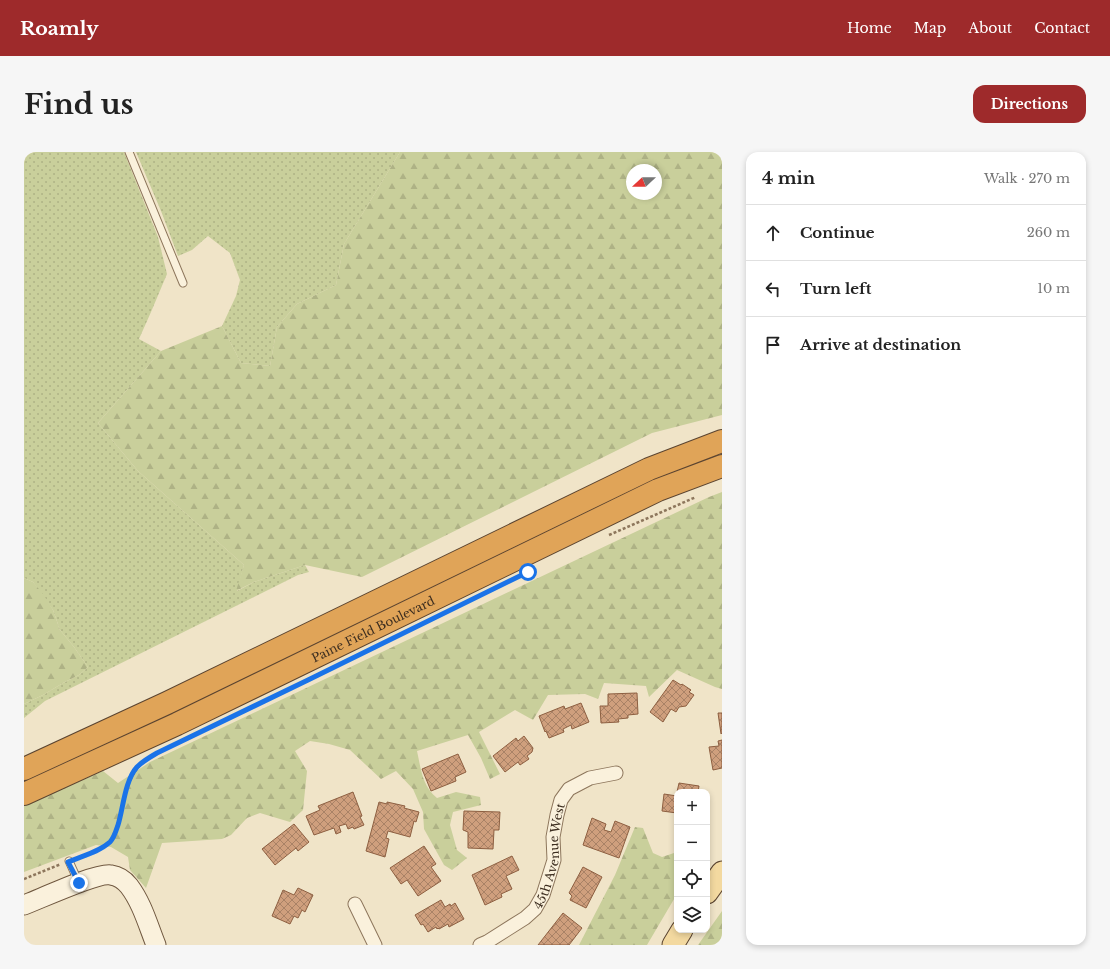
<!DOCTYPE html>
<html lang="en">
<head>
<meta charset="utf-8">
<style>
  :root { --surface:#fff; --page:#f6f6f6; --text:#222; --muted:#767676; --line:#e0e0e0; --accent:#9e2a2b }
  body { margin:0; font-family:"Libre Baskerville",serif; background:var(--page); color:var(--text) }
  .controls { position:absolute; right:12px; bottom:12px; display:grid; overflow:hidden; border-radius:8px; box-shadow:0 2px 6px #0003 }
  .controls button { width:36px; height:36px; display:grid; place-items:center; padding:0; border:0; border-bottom:1px solid var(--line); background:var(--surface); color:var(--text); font:20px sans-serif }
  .compass { position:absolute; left:602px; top:12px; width:36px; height:36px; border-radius:50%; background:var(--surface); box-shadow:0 2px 6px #0003; rotate:248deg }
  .stop { position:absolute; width:12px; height:12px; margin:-9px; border:3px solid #1a73e8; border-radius:50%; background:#fff }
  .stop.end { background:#1a73e8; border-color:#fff; box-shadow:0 1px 4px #0008 }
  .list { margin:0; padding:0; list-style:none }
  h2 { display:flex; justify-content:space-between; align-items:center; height:52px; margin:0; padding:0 16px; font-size:17px }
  h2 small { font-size:13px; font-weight:400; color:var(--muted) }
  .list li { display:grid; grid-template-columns:26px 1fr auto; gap:12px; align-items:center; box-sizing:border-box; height:56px; padding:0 16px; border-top:1px solid var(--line) }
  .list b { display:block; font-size:15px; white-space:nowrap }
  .list em { font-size:13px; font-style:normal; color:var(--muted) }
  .icon { flex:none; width:22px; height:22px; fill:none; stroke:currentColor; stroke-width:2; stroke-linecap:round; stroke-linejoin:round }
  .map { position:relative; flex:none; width:698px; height:793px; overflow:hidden; border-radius:12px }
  header { display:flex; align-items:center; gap:24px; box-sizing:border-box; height:56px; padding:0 20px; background:var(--accent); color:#fff }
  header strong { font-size:19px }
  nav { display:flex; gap:22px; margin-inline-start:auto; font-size:14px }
  .intro { display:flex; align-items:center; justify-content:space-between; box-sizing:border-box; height:96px; padding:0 24px }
  h1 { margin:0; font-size:28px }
  .button { padding:10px 18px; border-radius:12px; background:var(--accent); color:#fff; font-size:14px; font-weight:700 }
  main { display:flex; gap:24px; padding:0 24px }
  aside { flex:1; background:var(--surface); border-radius:12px; box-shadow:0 2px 6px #0003 }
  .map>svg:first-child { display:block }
</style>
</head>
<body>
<header>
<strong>Roamly</strong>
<nav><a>Home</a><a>Map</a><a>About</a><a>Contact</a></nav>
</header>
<div class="intro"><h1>Find us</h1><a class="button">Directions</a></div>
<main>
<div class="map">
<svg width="698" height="793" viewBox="0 0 698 793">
  <defs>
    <pattern id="grass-dots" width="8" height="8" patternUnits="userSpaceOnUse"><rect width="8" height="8" fill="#c9cf9b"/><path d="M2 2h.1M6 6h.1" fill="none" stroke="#aeb285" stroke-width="1.8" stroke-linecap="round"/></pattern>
    <pattern id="forest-firs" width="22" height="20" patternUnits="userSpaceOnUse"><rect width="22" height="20" fill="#c9cf9b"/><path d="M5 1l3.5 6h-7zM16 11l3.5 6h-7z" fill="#aeb285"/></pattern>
    <pattern id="building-cross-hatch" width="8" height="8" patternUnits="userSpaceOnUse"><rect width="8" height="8" fill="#cf9f7d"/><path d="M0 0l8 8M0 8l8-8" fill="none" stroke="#a98266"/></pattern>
  </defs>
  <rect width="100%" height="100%" fill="#f0e4c8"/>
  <path fill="url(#grass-dots)" d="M 0,0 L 100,0 L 134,85 L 143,122 L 127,160 L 115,187 L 137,199 L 74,271 L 114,319 L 220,413 L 213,439 L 230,430 L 281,413 L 285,420 L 274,423 L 21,549 L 0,566 L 0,552 L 19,543 L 39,531 L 55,523 L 64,515 L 50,495 L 36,478 L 29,458 L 9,430 L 0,426 Z
    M 112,0 L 376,0 L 320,92 L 312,133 L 273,152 L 253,175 L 246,214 L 217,211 L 198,174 L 212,144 L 216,128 L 206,101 L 184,84 L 168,98 L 154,104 L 137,59 Z"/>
  <path fill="url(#forest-firs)" fill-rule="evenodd" d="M 376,0 L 698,0 L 698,263 L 628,281 L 338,425 L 281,413 L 230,430 L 212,439 L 220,413 L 114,319 L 74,271 L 137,199 L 198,174 L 217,211 L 246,214 L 253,175 L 273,152 L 312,133 L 320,92 ZM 608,18 L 632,18 L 632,42 L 608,42 Z
    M 698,340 L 698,537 L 691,535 L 653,518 L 625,545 L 622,534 L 580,531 L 574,547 L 561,542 L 524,543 L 509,568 L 491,558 L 455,580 L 476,622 L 466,627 L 457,606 L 444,583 L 393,599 C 397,617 398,634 413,646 L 432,640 L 456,645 L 457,653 L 429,660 L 426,673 L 433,698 L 443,706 L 428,718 L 420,713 L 400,677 L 399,660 L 389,637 L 372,619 L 357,627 L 326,598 L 305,592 L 286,589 L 271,599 L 283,619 L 279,658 L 266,670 L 236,661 L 223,666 L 207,683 L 198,687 L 138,691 L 122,736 L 106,718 L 104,705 L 87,695 L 72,693 L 0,720 L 0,654 L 79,619 L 94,631 L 126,610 L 685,345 Z
    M 0,426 L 9,430 L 19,442 L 29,458 L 36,478 L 50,495 L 64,515 L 55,523 L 39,531 L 19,543 L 0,552 Z
    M 611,675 L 619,676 L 629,701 L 638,705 L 653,700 L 653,742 L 623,793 L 555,793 L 591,723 Z
    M 698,759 L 698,793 L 674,793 Z"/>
  <path fill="url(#building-cross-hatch)" stroke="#8d5f41" d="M 649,528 L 657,533 L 658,532 L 667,538 L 665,540 L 670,543 L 662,554 L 655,555 L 652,560 L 647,557 L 639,570 L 626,560 Z
    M 613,541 L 614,562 L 604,563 L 604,566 L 594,567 L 595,570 L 577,571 L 576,554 L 584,554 L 584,542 Z
    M 557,551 L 565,570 L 548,577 L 547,573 L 539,577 L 540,580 L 525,586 L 522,579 L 521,580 L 515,564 L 540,554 L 541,557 Z
    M 694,561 L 698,561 L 698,581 L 697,582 Z
    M 500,584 L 509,596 L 508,600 L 503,604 L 505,607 L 496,613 L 494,610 L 481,620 L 469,604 L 492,586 L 494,589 Z
    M 698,588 L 698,616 L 689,618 L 685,595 L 695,594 L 694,589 Z
    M 434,602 L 442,620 L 431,625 L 432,629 L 407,639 L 398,617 Z
    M 655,631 L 675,634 L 674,640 L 653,640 Z
    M 329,640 L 338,664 L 336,665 L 340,673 L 330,677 L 329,675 L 324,677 L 322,672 L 315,674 L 317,680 L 312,682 L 310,676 L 290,683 L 282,664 L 296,658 L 294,654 Z
    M 640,642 L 653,644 L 653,661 L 638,659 Z
    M 355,650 L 363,652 L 363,650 L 381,654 L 380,656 L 395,660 L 392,670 L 390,669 L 386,685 L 364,679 L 362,686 L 365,687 L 361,705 L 342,699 Z
    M 440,659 L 476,660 L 475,678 L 470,678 L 469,697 L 444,696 L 444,680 L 439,678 Z
    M 568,666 L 582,672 L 580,678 L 587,680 L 591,669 L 606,675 L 595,706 L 559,693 Z
    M 270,672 L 285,690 L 274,699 L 272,696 L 251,713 L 238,697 Z
    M 400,694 L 412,712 L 407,715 L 417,729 L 394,744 L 383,728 L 377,732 L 366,716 Z
    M 488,704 L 495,718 L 482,724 L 488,737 L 477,742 L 478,745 L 461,753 L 448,723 Z
    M 559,715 L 578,725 L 562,756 L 546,748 L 548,744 L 545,741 Z
    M 274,736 L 289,743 L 281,760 L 278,758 L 274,766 L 270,764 L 266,772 L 248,764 L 259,738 L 270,743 Z
    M 417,748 L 421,755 L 426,752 L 427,754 L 431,751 L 440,767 L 425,775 L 424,772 L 415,777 L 414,776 L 413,777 L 412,775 L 404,780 L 399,772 L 397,773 L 391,763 Z
    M 539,761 L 558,776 L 545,793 L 514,793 Z"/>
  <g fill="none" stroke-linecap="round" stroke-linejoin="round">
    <g stroke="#8d765c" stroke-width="9">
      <path id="lane" d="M 105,0 L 159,131
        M 45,709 L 55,731"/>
    </g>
    <g stroke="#8d765c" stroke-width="15">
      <g id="street">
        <path d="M 331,752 L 351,793"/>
        <path id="s1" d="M 456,793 L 463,790 L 501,766 L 511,757 L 519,743 L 530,708 L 529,685 L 533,663 L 537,648 L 545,637 L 566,626 L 592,621"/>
      </g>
    </g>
    <g stroke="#6f573f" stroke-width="21">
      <path id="secondary" d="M 0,753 C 16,747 74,720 87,723 C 94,724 101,729 105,734 C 118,751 124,773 132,793"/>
    </g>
    <g stroke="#5b4430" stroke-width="23">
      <path id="primary" d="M 683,741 L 698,720
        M 649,793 L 658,778"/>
    </g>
    <g stroke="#5b4430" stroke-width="24">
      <g id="highway">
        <path d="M 0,617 L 143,551 L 625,317 L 698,289"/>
        <path id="s2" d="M 0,642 L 153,572 L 634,338 L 698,314"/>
      </g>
    </g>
    <path stroke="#8d765c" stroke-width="2.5" stroke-dasharray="3 2" stroke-linecap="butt" d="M 585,383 L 672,345
      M 55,706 C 65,702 80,698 87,688 C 90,684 92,679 93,674 C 102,649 100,622 125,606
      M 0,727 L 37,712"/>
    <use href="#lane" stroke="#faf1dc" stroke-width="7"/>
    <use href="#street" stroke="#faf1dc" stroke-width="13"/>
    <use href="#secondary" stroke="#faf1dc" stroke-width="19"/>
    <use href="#primary" stroke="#f3d9a0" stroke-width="21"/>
    <use href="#highway" stroke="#e0a458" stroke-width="22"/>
  </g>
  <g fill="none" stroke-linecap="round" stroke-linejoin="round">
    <path stroke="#1a73e8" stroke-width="5" d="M 55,731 L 44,710 C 58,704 75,700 86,690 C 90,686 92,679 94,673 C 99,657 101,628 113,615 C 119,609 126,605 133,601 L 284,528 L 504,420"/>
  </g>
  <g text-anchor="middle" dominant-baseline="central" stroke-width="3" stroke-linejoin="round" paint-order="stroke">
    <g font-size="12" fill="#3d2e20" stroke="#f7eed8">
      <text stroke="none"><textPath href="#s2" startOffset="386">Paine Field Boulevard</textPath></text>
      <text stroke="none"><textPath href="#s1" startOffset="122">45th Avenue West</textPath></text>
    </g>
  </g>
</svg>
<div class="controls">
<button>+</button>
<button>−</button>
<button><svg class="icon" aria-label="locate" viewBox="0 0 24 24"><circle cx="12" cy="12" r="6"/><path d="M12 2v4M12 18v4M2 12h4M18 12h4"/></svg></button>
<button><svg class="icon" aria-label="layers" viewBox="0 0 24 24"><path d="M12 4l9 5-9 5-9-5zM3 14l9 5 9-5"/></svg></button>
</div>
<svg class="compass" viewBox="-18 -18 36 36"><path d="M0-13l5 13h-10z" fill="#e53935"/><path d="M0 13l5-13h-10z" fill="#767676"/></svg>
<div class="stop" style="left:504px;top:420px"></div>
<div class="stop end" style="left:55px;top:731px"></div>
</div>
<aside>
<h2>4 min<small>Walk · 270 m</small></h2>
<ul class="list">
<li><svg class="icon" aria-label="ahead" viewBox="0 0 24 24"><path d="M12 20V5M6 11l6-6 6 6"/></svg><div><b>Continue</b></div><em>260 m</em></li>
<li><svg class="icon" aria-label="left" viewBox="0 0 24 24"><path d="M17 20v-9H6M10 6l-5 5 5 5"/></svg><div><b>Turn left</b></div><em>10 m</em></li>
<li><svg class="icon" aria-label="arrive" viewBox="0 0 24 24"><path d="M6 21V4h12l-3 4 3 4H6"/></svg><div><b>Arrive at destination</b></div></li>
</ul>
</aside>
</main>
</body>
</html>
